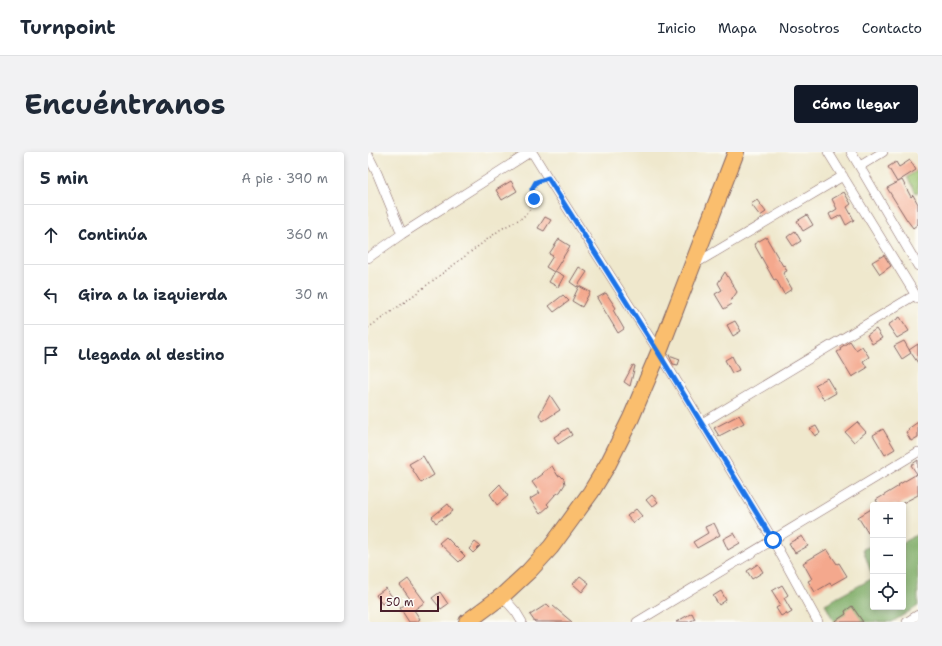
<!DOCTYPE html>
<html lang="es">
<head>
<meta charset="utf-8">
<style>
  :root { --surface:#fff; --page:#f2f2f3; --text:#1f2937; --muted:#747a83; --line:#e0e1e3; --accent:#111827 }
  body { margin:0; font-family:"Shantell Sans",sans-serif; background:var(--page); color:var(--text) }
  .controls { position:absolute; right:12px; bottom:12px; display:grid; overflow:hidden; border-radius:4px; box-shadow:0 2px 6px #0003 }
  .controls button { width:36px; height:36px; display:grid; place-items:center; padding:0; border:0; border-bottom:1px solid var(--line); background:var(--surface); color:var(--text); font:20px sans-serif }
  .scale { position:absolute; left:12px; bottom:10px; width:59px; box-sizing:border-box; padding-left:4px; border:2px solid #4a1f2b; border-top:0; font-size:11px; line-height:14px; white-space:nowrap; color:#4a1f2b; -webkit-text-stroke:3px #fdfcf7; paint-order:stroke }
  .stop { position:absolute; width:12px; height:12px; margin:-9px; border:3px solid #1a73e8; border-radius:50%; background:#fff }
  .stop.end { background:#1a73e8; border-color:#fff; box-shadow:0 1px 4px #0008 }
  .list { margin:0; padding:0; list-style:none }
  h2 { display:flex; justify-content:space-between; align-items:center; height:52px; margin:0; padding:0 16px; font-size:17px }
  h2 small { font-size:13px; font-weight:400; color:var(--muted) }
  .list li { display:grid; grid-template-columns:26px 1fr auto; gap:12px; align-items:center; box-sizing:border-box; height:60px; padding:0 16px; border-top:1px solid var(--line) }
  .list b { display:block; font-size:15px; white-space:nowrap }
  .list em { font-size:13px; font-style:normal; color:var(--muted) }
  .icon { flex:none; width:22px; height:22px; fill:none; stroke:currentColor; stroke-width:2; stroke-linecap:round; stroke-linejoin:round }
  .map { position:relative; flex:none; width:550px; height:470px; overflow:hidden; border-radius:4px }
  header { display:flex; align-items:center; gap:24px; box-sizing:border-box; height:56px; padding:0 20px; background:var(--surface); border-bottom:1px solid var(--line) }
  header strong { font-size:19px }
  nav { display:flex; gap:22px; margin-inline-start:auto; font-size:14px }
  .intro { display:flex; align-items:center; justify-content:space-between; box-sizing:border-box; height:96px; padding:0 24px }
  h1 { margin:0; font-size:28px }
  .button { padding:10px 18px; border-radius:4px; background:var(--accent); color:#fff; font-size:14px; font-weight:700 }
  main { display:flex; gap:24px; padding:0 24px }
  aside { flex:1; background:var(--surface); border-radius:4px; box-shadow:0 2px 6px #0003 }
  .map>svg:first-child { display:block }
</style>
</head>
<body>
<header>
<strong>Turnpoint</strong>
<nav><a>Inicio</a><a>Mapa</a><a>Nosotros</a><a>Contacto</a></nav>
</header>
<div class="intro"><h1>Encuéntranos</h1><a class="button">Cómo llegar</a></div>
<main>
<aside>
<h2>5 min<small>A pie · 390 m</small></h2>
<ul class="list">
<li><svg class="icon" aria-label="ahead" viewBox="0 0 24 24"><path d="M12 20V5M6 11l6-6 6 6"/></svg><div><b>Continúa</b></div><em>360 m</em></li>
<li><svg class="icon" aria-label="left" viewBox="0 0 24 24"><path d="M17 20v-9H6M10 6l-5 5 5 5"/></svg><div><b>Gira a la izquierda</b></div><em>30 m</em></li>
<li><svg class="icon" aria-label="arrive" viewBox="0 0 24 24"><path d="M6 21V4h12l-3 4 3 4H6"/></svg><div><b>Llegada al destino</b></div></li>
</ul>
</aside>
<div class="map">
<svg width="550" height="470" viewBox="0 0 550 470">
  <rect width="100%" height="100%" fill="#fdfcf7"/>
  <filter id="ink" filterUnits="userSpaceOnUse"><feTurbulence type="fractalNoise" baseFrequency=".025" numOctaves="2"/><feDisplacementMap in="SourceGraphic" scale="8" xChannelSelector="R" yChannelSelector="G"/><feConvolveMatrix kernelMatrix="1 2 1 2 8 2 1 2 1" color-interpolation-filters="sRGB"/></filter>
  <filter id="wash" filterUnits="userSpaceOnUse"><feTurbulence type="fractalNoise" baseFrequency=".012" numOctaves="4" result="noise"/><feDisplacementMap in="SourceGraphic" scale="16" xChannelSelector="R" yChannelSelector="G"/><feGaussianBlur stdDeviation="0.9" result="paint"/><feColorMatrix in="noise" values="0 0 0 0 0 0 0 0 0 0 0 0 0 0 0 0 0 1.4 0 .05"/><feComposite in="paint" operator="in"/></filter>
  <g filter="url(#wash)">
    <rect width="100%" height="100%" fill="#efe8cd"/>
    <path fill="#9bc571" stroke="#72724e" d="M 550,18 L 550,40 L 548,41 L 539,25 Z"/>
    <path fill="#7caa63" stroke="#636447" d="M 550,382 L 550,454 L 524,470 L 466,470 L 457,452 L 505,426 L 495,397 L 505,393 L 505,455 L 535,455 L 535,390 Z"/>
    <g id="blocks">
      <path fill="#f4a88d" d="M 542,8 L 548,18 L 529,30 L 520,15 L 528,10 L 531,15 Z
        M 534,28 L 543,45 L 545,43 L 550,52 L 550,72 L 545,76 L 539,68 L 519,36 Z
        M 143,29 L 149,39 L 134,48 L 128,38 Z
        M 476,40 L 483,52 L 479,55 L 486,68 L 478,73 L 473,63 L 464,68 L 461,62 L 469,57 L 464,47 Z
        M 389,48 L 398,60 L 392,64 L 383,52 Z
        M 439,63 L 445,73 L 435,79 L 429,69 Z
        M 177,65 L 183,68 L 176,79 L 170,76 Z
        M 427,79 L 433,89 L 425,94 L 419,85 Z
        M 398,85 L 415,114 L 416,113 L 419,119 L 415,121 L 424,137 L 416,142 L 408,127 L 406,128 L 386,92 Z
        M 191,87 L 202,94 L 186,120 L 178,115 L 185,104 L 181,102 Z
        M 516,103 L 523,114 L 512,122 L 504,110 Z
        M 211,115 L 219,120 L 209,135 L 202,130 Z
        M 187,119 L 196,124 L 190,135 L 181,130 Z
        M 357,120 L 369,140 L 362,150 L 364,152 L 356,157 L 347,142 L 354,138 L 350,131 Z
        M 211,134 L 222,140 L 214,155 L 204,149 Z
        M 238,141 L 248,156 L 245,158 L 256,177 L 250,181 L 229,146 Z
        M 195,143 L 201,149 L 186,160 L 181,154 Z
        M 532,165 L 541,179 L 529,186 L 520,173 Z
        M 367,169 L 373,179 L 365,184 L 359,173 Z
        M 508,177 L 514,186 L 504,192 L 499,183 Z
        M 482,189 L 488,198 L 494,194 L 501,205 L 495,209 L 499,216 L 484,225 L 469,200 L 473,198 L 472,196 Z
        M 536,189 L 543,201 L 534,207 L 526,194 Z
        M 550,192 L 550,211 L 541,198 Z
        M 301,203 L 312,207 L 310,213 L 305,212 Z
        M 364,204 L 371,218 L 364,221 L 357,208 Z
        M 265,213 L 267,214 L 262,234 L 256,230 Z
        M 459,226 L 468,241 L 456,248 L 447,233 Z
        M 182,243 L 192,258 L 175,269 L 171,263 Z
        M 371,263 L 376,271 L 351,284 L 346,276 Z
        M 489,270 L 498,280 L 486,290 L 477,280 Z
        M 550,270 L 550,285 L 543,289 L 538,280 L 541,278 L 540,277 Z
        M 448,274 L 452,281 L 447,284 L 442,277 Z
        M 200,276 L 204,283 L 190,292 L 186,285 Z
        M 515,277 L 527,297 L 517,303 L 505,283 Z
        M 55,304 L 66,323 L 53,331 L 41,312 Z
        M 550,308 L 550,343 L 531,353 L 511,353 L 508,348 L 531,334 L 530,333 L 549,322 L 543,313 Z
        M 184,314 L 190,324 L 192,323 L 196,327 L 197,332 L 192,340 L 187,343 L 179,352 L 181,354 L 172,362 L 162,347 L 172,341 L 164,330 L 175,322 L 174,321 Z
        M 132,332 L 140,344 L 129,353 L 122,342 Z
        M 284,343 L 290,350 L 284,355 L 278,348 Z
        M 80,352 L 85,359 L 68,371 L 64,365 Z
        M 505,356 L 505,378 L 500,381 L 490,365 Z
        M 268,357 L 274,364 L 265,371 L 259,364 Z
        M 346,371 L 352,383 L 329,396 L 325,390 L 340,381 L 337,375 Z
        M 366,381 L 372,391 L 360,398 L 355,387 Z
        M 434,384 L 440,394 L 427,401 L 421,391 Z
        M 78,385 L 97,404 L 91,410 L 71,391 Z
        M 107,390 L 112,394 L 105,401 L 101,397 Z
        M 459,397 L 469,412 L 471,411 L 479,424 L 463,433 L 462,431 L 447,440 L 440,429 L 444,427 L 435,411 Z
        M 390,412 L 395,420 L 384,427 L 379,419 Z
        M 212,424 L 221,431 L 214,440 L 205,432 Z
        M 40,427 L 57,450 L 46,458 L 52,467 L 48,470 L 41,470 L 32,456 L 43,448 L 32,433 Z
        M 414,433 L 420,443 L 416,446 L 424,460 L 419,463 L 418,461 L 413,464 L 408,456 L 413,453 L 404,439 Z
        M 18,436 L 24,445 L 14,452 L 8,443 Z
        M 353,439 L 358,448 L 351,453 L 345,444 Z
        M 72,440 L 80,452 L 73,457 L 64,446 Z
        M 179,452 L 183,456 L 185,454 L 204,470 L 167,470 L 162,463 Z
        M 484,454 L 495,470 L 466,470 L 478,462 L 477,459 Z
        M 324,461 L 327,467 L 321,470 L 308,470 Z"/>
    </g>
  </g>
  <g filter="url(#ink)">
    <use href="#blocks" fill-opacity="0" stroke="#846564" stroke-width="1"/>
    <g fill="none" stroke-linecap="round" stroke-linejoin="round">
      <g stroke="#846564" stroke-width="10">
        <path id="minor" d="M 164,0 L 180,26 L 291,200 L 405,388 L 450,470
          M 460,0 L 550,147
          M 483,0 L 550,114
          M 0,3 L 9,21 L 34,82
          M 492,14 L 515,0
          M 0,106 L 34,82 L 162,0
          M 325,113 L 475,24
          M 334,271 L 547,143
          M 134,444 L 148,460 L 154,470
          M 269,470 L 550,300
          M 539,470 L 550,463"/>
      </g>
      <g stroke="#846564" stroke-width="18">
        <path id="trunk" d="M 99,470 L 134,444 L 161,419 L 183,395 L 202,369 L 223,340 L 240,312 L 263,266 L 291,200 L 368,0"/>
      </g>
      <path stroke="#846564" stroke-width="1.5" stroke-dasharray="1 3" stroke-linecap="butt" d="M 0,176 L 34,152 L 133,77 L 154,66 L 161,59 L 166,47 L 165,37 L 168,30 L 172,28"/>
      <use href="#minor" stroke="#fff" stroke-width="9"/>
      <use href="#trunk" stroke="#fabe6e" stroke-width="16"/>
    </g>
  </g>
  <g fill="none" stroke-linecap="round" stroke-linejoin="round" filter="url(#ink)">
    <path stroke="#1a73e8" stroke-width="5" d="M 166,47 L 164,37 L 168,30 L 180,26 L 290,200 L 405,388"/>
  </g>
</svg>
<div class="controls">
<button>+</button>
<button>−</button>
<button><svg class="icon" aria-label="locate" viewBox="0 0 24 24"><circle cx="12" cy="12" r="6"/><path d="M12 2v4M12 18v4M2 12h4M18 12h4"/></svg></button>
</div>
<div class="scale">50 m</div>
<div class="stop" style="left:405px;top:388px"></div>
<div class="stop end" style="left:166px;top:47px"></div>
</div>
</main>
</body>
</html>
